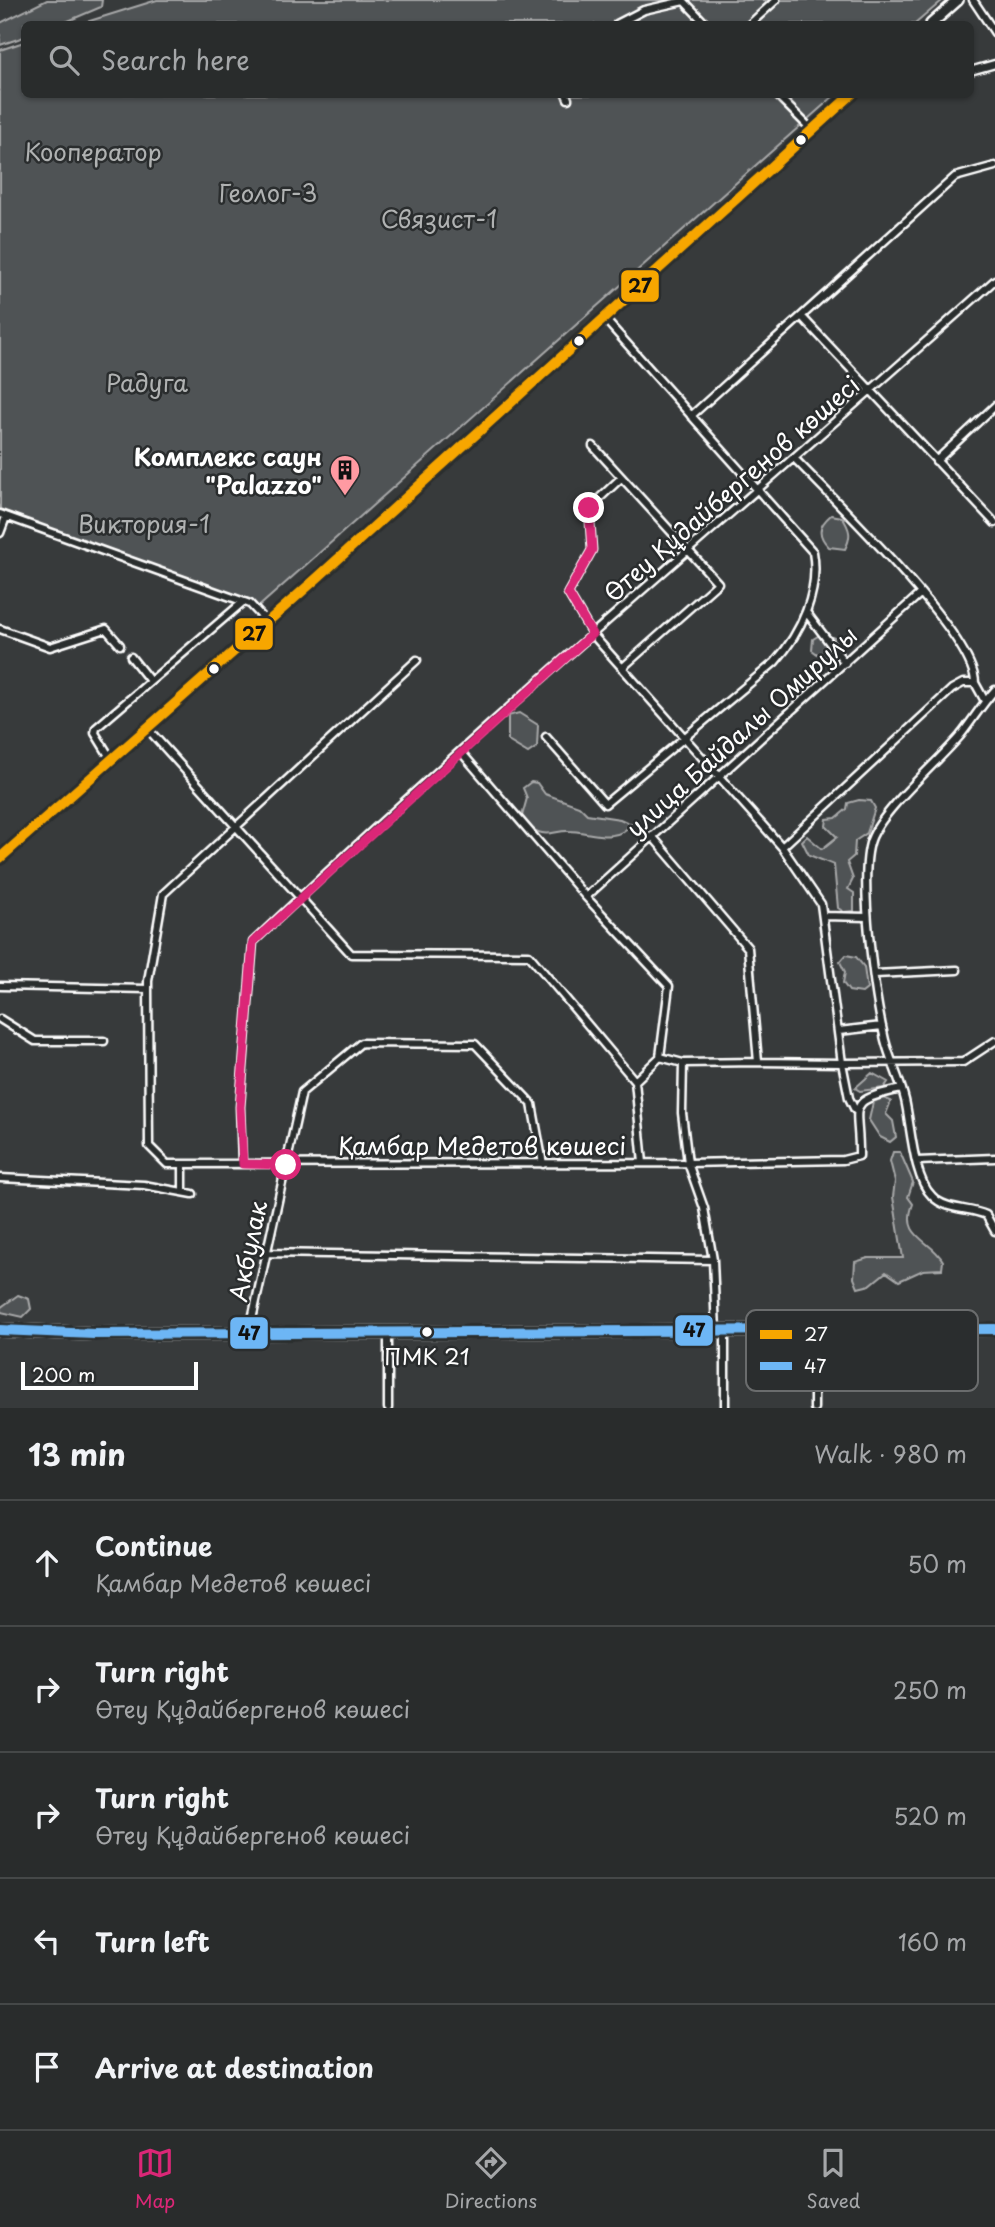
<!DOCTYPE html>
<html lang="en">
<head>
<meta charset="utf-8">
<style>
  :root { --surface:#292c2c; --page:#353838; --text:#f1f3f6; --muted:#a5a7a9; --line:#454848; --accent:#db2777 }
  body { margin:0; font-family:"Playpen Sans",sans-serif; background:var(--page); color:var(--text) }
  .scale { position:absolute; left:21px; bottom:18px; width:177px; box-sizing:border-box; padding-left:7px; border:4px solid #fff; border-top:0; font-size:19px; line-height:24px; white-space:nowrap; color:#fff; -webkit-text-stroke:5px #2a2d2e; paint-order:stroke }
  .stop { position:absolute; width:21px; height:21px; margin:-16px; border:5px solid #db2777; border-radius:50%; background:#fff }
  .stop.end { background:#db2777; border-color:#fff; box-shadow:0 2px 7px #0008 }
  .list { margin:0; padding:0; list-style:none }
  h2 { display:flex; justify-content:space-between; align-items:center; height:91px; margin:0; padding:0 28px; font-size:30px }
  h2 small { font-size:23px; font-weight:400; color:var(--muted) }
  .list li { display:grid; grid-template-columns:46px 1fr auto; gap:21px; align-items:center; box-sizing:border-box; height:126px; padding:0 28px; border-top:2px solid var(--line) }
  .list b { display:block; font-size:26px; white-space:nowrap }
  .list p { margin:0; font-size:23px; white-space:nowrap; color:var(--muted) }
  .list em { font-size:23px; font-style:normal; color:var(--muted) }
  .icon { flex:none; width:38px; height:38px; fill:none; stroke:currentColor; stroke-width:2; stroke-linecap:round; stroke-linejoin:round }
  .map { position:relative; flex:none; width:995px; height:1408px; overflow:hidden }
  .search { position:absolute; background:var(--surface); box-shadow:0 2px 5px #0004; left:21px; right:21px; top:21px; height:77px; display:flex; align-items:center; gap:18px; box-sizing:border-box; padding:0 24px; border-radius:10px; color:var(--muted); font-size:26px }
  .sheet { height:721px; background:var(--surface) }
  nav { display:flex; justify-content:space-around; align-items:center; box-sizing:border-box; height:98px; border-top:2px solid var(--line); background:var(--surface); font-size:19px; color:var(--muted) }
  nav a { display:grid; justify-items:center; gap:4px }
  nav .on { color:var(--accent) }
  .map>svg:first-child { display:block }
</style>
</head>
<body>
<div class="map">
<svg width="995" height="1408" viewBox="0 0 995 1408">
  <rect width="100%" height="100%" fill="#373a3b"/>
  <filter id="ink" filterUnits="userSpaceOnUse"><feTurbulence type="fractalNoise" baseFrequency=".0143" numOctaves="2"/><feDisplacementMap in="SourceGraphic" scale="14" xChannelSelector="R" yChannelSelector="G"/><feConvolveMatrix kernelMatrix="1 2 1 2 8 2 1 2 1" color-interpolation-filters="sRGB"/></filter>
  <g filter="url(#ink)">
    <path fill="#505354" stroke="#a8a9aa" stroke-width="2" d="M 47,0 L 102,0 L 101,7 L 61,24 L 24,24 L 24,37 L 0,45 L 0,23 Z
      M 157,0 L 943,0 L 915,24 L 80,24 Z
      M 24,42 L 24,94 L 835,95 L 255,610 L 250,604 L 0,514 L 0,50 Z
      M 831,515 L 842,517 C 850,529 852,536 845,549 L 829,547 C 817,535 818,526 831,515 Z
      M 823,633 L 834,638 L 835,651 L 824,659 L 812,650 L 813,639 Z
      M 519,713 L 538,725 L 537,747 L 528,753 L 508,741 L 508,716 Z
      M 531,782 L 537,783 L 545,794 L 579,806 L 587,814 L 620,819 L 631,824 C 616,845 589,831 569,831 C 560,830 551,835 542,833 C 532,831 527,824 522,816 L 527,798 L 523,788 Z
      M 859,800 L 871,801 L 875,808 L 867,833 L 855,841 L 854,856 L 847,862 L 853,879 L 848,889 L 854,893 L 854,911 L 844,912 L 838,908 L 834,865 L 809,855 L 802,841 L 807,836 L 822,849 L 837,837 L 826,826 L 827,819 L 836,818 L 847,809 L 848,803 Z
      M 846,955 L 856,957 L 864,967 L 867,989 L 862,993 L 849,991 L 843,983 L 845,972 L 840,962 Z
      M 872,1073 L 888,1082 L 884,1088 L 860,1091 L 855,1088 Z
      M 883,1098 L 891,1101 L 886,1114 L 893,1121 L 896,1137 L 890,1142 L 880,1137 L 869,1120 L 873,1102 Z
      M 893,1152 L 900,1152 L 913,1182 L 908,1197 L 913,1204 C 900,1238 931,1239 943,1261 L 942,1269 L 923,1270 L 899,1281 L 886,1272 L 870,1285 L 858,1288 L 854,1278 L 855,1262 L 868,1258 L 903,1258 L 893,1197 L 895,1181 L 890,1161 Z
      M 18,1295 L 29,1299 L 31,1309 L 23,1317 L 1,1312 L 0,1308 Z"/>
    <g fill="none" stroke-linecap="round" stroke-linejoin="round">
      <path stroke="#4b4e4f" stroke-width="6" stroke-dasharray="6 3" stroke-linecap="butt" d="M 120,645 L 131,657"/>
      <g stroke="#fff" stroke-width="11">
        <path id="street" d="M 683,0 L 706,24
          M 973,0 L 995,33
          M 617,24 L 644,10 L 684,1
          M 750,24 L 776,0
          M 970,71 L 995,64
          M 566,94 L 568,99
          M 776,94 L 811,129
          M 803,318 L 995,523
          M 691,416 L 955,177 L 995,166
          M 593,446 L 718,583 L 622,668
          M 936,461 L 995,406
          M 621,478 L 589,508 L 592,550 L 568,593 L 592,634 L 782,847 L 952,689 L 963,683 L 975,683 C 975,635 833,499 795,459
          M 0,514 L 250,604 L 266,621
          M 0,533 L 6,517
          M 806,612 L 845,663
          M 0,629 L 50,647 L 106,629 L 120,645
          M 131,657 L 150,681
          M 417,660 L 163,894 L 148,981 L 149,1146 L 167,1164 L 688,1163 L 843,1160 L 859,1156 C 860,1106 842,1101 902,1089
          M 975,683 L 985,701
          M 995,690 C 982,704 972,721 960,736 C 937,763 882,810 871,840 C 858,877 875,999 885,1040 C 890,1060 900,1079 905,1100 C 911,1125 913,1178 932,1196 C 946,1211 969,1207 986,1215 L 995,1231
          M 147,728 L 351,954 L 529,955 L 635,1081
          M 546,737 L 605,804 L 775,662 C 801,633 820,591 813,552 L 603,317
          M 461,752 L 586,897 L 669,986 L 660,1057 L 635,1081 L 643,1163
          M 111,759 L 95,733 L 96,728 L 243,602
          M 652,836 L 748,948 L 758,1062 L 683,1063 L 682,1113 L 688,1163 L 704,1208 L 713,1260 L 716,1331
          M 586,897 L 921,593
          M 824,916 L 867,917
          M 875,974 L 957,970
          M 0,986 L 148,989
          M 0,1019 L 35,1041 L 104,1041
          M 839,1031 L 882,1026
          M 660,1057 L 683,1063
          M 758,1062 L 842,1063 L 821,904 L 782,847
          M 855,1110 L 849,1098 L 842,1063 L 963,1062 L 995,1041
          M 917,1161 L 995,1158
          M 183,1164 L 183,1192
          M 242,1164 L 240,1107 L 253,942 C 493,714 748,501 995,280
          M 0,1178 L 144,1185 L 193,1194
          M 266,1253 L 713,1260
          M 725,1331 L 725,1408
          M 249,1333 L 302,1092 L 361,1043 L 475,1044 L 532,1104 L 543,1164
          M 388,1408 L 388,1333
          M 814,1408 L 814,1331"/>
      </g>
      <g stroke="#fff" stroke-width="14">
        <path id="secondary" d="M 931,24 L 958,0
          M 0,858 L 316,579 L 852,94"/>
      </g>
      <g stroke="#fff" stroke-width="16">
        <path id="highway" d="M 0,1330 L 94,1334 L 995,1329"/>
      </g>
      <use href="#street" stroke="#2a2d2e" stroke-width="6"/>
      <use href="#secondary" stroke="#2a2d2e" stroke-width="9"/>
      <use href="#highway" stroke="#2a2d2e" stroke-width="10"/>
      <g stroke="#2a2d2e" stroke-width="16">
        <path id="bus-1" d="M 0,858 L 316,579 L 852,94"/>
      </g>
      <g stroke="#2a2d2e" stroke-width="16">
        <path id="bus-2" d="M 0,1330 L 94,1334 L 995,1329"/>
      </g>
      <use href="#bus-1" stroke="#f7a600" stroke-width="10"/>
      <use href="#bus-2" stroke="#6db6f5" stroke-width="10"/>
    </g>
  </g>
  <g fill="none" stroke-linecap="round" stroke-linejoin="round" filter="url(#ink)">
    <path stroke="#db2777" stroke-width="9" d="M 286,1165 L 243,1164 L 240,1107 L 253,942 L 592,634 L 568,593 L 592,550 L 589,508"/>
  </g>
  <defs>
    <g id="building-pin" transform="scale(1.575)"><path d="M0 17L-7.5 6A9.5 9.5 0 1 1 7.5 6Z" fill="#ff9aa2" stroke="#2a2d2e"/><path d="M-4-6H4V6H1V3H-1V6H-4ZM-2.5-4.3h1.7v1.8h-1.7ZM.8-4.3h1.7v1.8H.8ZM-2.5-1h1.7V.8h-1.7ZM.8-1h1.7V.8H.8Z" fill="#111"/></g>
  </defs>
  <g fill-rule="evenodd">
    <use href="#building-pin" x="345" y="470"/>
  </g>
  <g fill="#fff" stroke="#2a2d2e" stroke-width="2.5">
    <circle cx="801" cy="140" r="6"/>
    <circle cx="579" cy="341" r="6"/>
    <circle cx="214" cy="669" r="6"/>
    <circle cx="427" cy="1332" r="6"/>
  </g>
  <g text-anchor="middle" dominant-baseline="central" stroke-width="5" stroke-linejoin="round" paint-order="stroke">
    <g font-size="22" fill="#fff" stroke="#2a2d2e">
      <text x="427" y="1355">ПМК 21</text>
    </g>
    <g font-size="24" fill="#b0b2b2" stroke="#2a2d2e">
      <text x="93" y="151">Кооператор</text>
      <text x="268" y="192">Геолог-3</text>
      <text x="439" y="218">Связист-1</text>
      <text x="147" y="382">Радуга</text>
      <text x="144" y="523">Виктория-1</text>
    </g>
    <g font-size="24" font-weight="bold" fill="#fff" stroke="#2a2d2e" text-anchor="end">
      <text x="322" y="456">Комплекс саун<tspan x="322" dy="28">"Palazzo"</tspan></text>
    </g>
    <g font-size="24" fill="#fff" stroke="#2a2d2e">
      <text transform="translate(731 488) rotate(-41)">Өтеу Құдайбергенов көшесі</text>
      <text transform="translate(741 731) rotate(-42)">улица Байдалы Омирулы</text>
      <text x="482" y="1145">Қамбар Медетов көшесі</text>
      <text transform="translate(247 1251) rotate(-78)">Акбулак</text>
    </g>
  </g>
  <rect x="746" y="1310" width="232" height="81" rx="10" fill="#2a2d2e" stroke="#6a6c6d" stroke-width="2"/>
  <rect x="760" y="1330" width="32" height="9" fill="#f7a600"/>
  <rect x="760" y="1362" width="32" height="8" fill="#6db6f5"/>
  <g font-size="19" fill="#fff">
    <text x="804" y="1341">27</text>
    <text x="804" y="1373">47</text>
  </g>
  <g stroke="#2a2d2e" stroke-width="2.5">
    <rect x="620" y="269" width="40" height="34" rx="7" fill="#f7a600"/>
    <rect x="234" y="617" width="40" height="34" rx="7" fill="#f7a600"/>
    <rect x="674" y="1314" width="40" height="33" rx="7" fill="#6db6f5"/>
    <rect x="229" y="1316" width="40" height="34" rx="7" fill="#6db6f5"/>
  </g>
  <g font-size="19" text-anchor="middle" font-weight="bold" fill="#111">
    <text x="640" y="293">27</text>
    <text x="254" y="641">27</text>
    <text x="694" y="1337">47</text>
    <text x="249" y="1340">47</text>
  </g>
</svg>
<div class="scale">200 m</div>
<div class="stop" style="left:286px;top:1165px"></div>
<div class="stop end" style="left:589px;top:508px"></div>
<div class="search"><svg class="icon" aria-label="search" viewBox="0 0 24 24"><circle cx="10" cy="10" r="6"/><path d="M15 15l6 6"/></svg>Search here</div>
</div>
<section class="sheet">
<h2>13 min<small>Walk · 980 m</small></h2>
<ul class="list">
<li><svg class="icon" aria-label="ahead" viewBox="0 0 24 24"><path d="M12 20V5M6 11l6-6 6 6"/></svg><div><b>Continue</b><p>Қамбар Медетов көшесі</p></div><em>50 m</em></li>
<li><svg class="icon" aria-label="right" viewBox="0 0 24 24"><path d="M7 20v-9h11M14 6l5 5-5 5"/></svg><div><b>Turn right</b><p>Өтеу Құдайбергенов көшесі</p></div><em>250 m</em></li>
<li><svg class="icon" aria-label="right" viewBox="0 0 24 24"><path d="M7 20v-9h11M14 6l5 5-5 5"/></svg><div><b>Turn right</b><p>Өтеу Құдайбергенов көшесі</p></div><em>520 m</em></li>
<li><svg class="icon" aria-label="left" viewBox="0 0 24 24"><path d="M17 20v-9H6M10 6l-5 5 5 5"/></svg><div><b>Turn left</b></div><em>160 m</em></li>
<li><svg class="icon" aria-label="arrive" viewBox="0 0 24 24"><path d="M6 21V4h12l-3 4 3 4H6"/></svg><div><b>Arrive at destination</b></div></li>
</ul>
</section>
<nav>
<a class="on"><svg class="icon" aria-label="map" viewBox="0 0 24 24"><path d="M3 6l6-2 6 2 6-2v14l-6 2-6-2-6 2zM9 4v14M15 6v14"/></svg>Map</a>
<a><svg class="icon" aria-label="directions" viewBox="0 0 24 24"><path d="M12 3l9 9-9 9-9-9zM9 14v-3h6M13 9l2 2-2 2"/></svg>Directions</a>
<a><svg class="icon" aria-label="saved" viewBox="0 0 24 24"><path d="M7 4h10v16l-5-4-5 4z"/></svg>Saved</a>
</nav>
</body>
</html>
